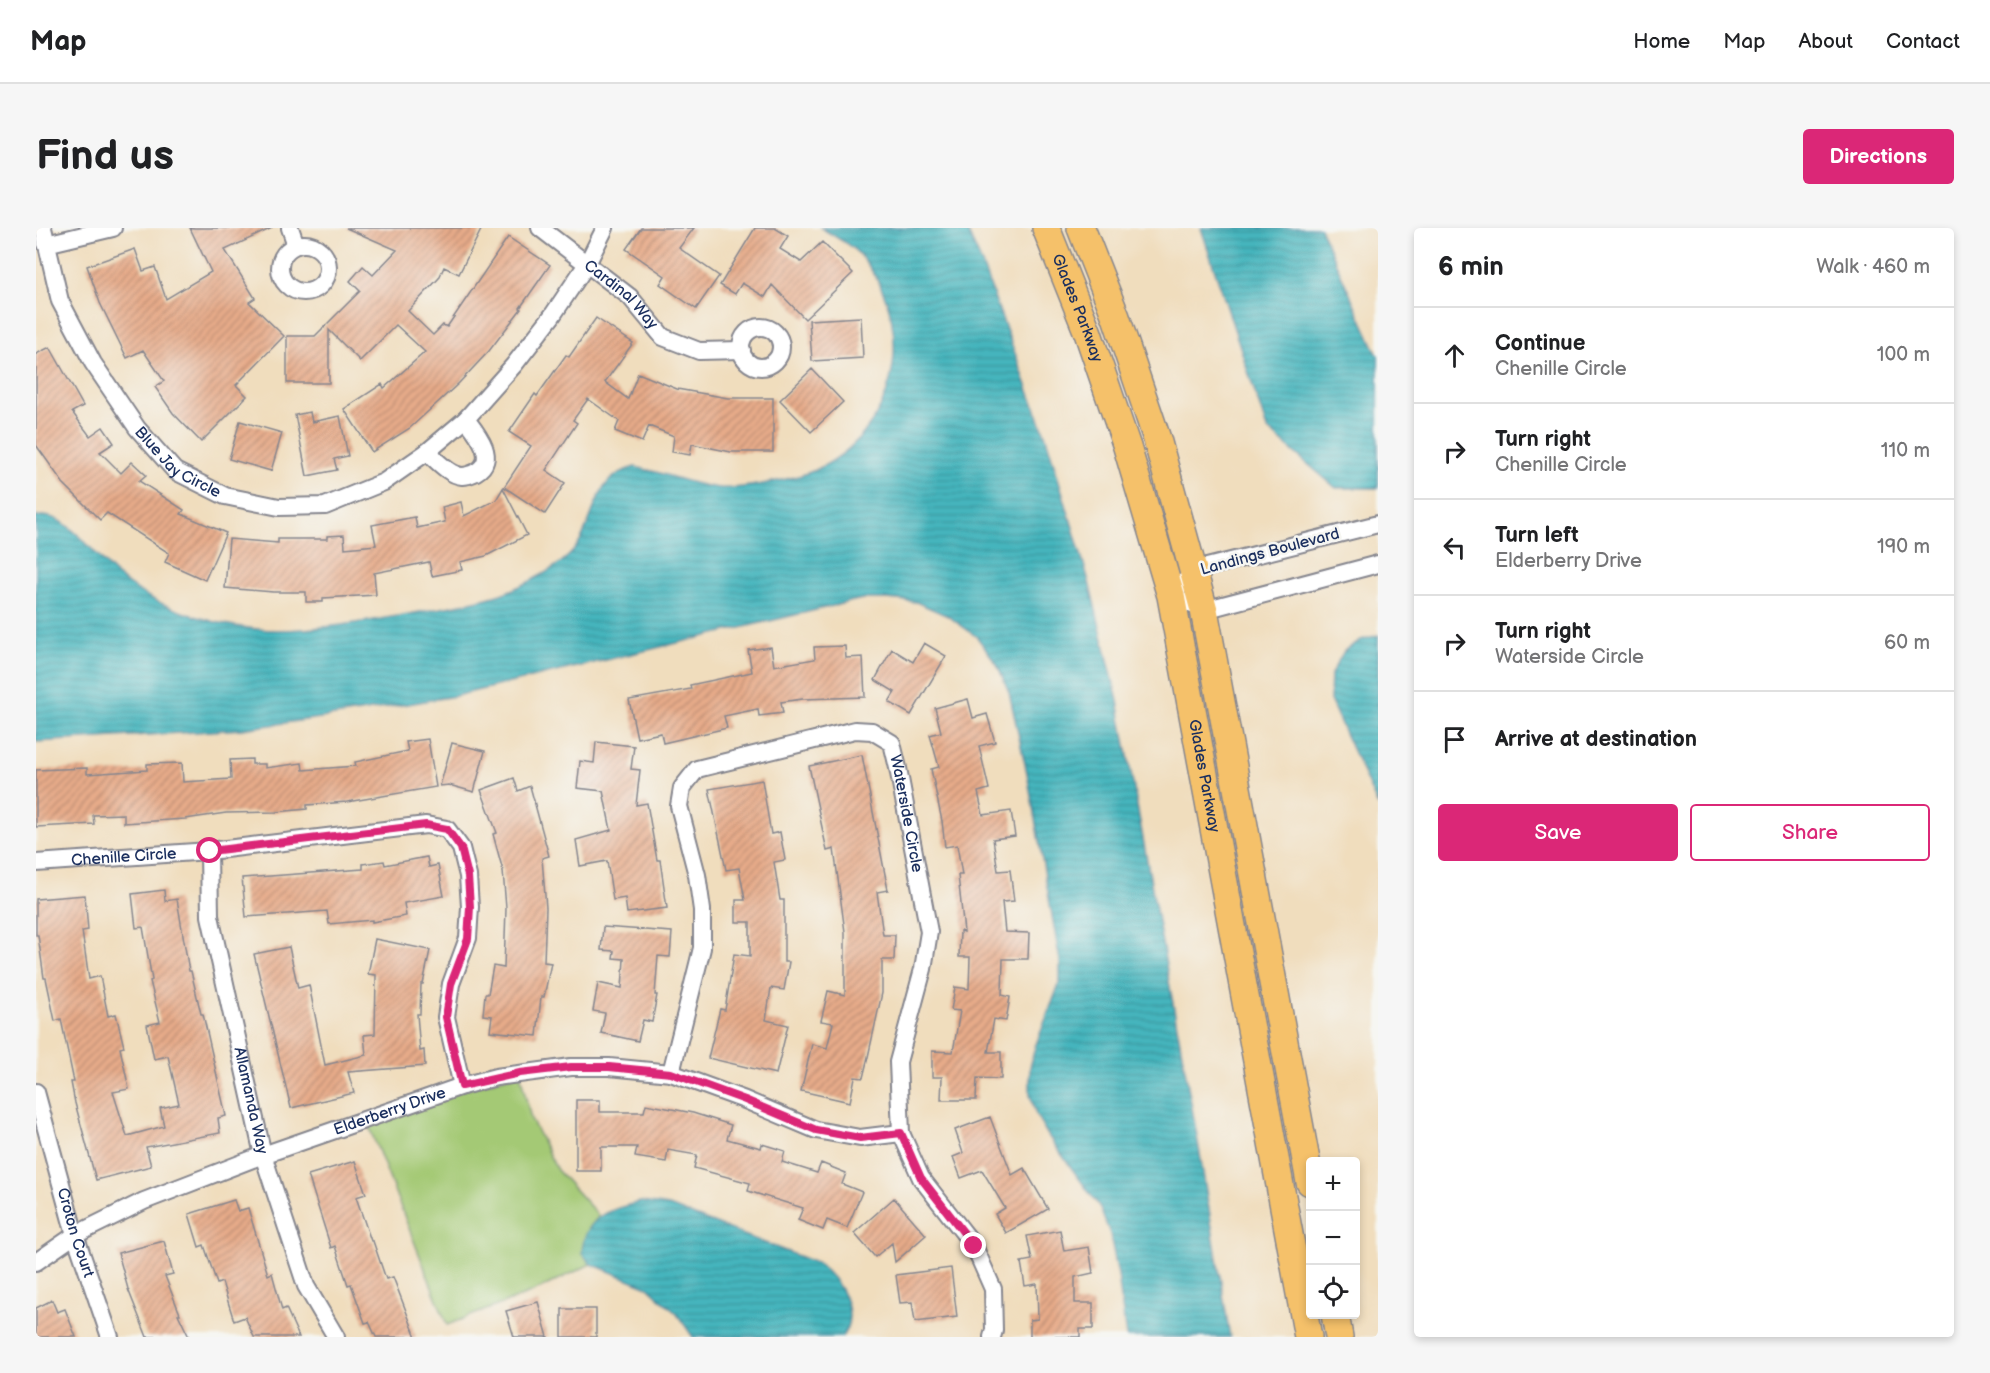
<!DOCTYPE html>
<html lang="en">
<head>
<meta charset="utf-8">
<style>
  :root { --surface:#fff; --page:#f6f6f6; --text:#202124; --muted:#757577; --line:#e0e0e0; --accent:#db2777 }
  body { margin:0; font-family:"Balsamiq Sans",sans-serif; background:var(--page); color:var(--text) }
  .controls { position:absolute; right:18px; bottom:18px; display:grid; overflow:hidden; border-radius:6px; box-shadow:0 3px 9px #0003 }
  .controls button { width:54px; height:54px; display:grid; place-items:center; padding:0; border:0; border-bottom:2px solid var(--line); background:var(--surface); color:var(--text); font:30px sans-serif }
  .stop { position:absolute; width:18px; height:18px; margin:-14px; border:4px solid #db2777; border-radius:50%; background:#fff }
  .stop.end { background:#db2777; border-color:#fff; box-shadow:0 2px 6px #0008 }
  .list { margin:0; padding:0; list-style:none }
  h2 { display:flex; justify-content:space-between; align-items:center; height:78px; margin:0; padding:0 24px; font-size:26px }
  h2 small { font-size:20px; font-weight:400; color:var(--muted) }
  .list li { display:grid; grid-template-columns:39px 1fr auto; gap:18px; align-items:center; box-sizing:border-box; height:96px; padding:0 24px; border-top:2px solid var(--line) }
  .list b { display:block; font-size:22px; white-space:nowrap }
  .list p { margin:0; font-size:20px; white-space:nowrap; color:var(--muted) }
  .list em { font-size:20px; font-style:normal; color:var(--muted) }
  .actions { display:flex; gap:12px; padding:18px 24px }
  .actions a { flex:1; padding:14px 0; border:2px solid var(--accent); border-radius:6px; text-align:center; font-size:21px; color:var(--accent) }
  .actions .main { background:var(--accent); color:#fff }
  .icon { flex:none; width:33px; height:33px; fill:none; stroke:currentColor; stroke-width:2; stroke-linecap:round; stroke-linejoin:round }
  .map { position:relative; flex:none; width:1342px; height:1109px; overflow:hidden; border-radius:6px }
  header { display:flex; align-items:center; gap:36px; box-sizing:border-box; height:84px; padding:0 30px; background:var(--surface); border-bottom:2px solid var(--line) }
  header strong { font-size:28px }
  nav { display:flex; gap:33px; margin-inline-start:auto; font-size:21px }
  .intro { display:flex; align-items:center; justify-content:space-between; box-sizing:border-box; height:144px; padding:0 36px }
  h1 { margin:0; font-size:42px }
  .button { padding:15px 27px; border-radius:6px; background:var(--accent); color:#fff; font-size:21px; font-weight:700 }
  main { display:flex; gap:36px; padding:0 36px }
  aside { flex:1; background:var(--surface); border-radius:6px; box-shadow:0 3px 9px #0003 }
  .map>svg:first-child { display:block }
</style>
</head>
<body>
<header>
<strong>Map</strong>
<nav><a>Home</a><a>Map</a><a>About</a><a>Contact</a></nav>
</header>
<div class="intro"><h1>Find us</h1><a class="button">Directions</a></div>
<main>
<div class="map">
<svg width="1342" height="1109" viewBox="0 0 1342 1109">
  <defs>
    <pattern id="water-rules" width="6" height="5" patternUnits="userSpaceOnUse" patternTransform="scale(1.5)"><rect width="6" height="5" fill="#45b5bd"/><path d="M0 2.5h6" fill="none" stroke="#39949d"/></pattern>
    <pattern id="building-hatch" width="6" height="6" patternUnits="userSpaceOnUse" patternTransform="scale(1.5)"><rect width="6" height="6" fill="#e7ab89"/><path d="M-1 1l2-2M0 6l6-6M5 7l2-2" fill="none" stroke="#ba8c73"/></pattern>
  </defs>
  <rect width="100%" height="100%" fill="#f6f6f2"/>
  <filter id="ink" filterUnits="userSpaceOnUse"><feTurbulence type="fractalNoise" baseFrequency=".0167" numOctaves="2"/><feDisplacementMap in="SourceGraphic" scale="12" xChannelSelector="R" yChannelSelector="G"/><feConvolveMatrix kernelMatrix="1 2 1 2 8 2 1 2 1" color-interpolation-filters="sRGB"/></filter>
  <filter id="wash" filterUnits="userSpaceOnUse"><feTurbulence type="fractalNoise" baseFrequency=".008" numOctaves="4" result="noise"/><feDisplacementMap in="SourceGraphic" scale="24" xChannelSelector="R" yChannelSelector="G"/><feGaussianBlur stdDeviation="1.35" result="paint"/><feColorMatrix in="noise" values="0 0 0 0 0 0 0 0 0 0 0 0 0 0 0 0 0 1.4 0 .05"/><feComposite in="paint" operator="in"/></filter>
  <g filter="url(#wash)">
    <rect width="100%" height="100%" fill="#f0ddbd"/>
    <path fill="#a4c974" stroke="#607c69" stroke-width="1.5" d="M 484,845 L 495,891 L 521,942 L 563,988 L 554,999 L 546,1025 L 555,1036 L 497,1064 L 411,1097 L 330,891 Z"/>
    <path fill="url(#water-rules)" stroke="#30728e" stroke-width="1.5" d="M 785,0 L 930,0 L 944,31 L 1009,206 L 1052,350 L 1082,473 L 1160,902 L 1194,1109 L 1090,1109 L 1082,1047 L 1074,1006 L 1063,978 L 1013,909 L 1000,887 L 994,866 L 994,839 L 999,819 L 1024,754 L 1024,733 L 991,545 L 973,464 L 961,436 L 941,409 L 912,388 L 880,374 L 851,371 L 826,371 L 419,468 L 305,487 L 206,501 L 0,514 L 0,289 C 30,280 63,334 84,350 C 124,382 190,402 241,402 C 283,402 326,394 367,387 C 399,381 434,376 465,366 C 485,359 525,339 538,322 C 562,291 554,250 599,239 C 626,244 658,258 683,260 C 703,262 758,251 777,243 C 860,207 883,104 829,33 C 819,19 800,9 785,0 Z
      M 1165,0 L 1284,0 L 1342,128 L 1342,260 L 1300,260 L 1231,201 Z
      M 1342,407 L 1342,578 L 1294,472 L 1295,446 L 1308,423 L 1325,412 Z
      M 605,974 L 633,978 L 783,1036 C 803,1052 824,1084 806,1109 L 657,1109 L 641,1086 L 612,1059 L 555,1036 L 546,1025 C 548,988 575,981 605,974 Z"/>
    <g id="blocks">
      <path fill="url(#building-hatch)" d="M 154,0 L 236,0 L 189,22 L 219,70 L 213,74 L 248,108 L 200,157 L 211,168 L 165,214 L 137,185 L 119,159 L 128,153 L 107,122 L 91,130 L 64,75 L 51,38 L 99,21 L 107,43 L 119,39 L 130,71 L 175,44 Z
        M 310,0 L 446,0 L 423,46 L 408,39 L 403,50 L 372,83 L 397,107 L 407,97 L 411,99 L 472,9 L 514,37 L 484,80 L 485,81 L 453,123 L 423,155 L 374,200 L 336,224 L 308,181 L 346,156 L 348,160 L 389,124 L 360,97 L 324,133 L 293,102 L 293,155 L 251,155 L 251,108 L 279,108 L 324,63 L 314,53 L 327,38 L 337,47 L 361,22 Z
        M 605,0 L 658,0 L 643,20 L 683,48 L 660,81 L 624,56 L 629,48 L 590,21 Z
        M 719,0 L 739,0 L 752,8 L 744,21 L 765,34 L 786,14 L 817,45 L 769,91 L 736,57 L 729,69 L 706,55 L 699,66 L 684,57 Z
        M 825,89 L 827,130 L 776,133 L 773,92 Z
        M 560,90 L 597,115 L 569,154 L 592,171 L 602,145 L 641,161 L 692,170 L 737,170 L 737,224 L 695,224 L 656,216 L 654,227 L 636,224 L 638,208 L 613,198 L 606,214 L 579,203 L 583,193 L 552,171 L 537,192 L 541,195 L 510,242 L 529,255 L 509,286 L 468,259 L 495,218 L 473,204 L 499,166 L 501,168 L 530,127 L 533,129 Z
        M 14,119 L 47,178 L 36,184 L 54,208 L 67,199 L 78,215 L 64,224 L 85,245 L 96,234 L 110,247 L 103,253 L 148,282 L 145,286 L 190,305 L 169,352 L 129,334 L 133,325 L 71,285 L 64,292 L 27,255 L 0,217 L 0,126 Z
        M 776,141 L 807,174 L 775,204 L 744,172 Z
        M 274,184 L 276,194 L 304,188 L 312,228 L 298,231 L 301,242 L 271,248 L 259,187 Z
        M 204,193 L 246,205 L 235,243 L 193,231 Z
        M 467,260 L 491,307 L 450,328 L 424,334 L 426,342 L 396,348 L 393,334 L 338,345 L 340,367 L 287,370 L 287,374 L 270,374 L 270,364 L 237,364 L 189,360 L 193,311 L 242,315 L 242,311 L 291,311 L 291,308 L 308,307 L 309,320 L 340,317 L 336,297 L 379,289 L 381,300 L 409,294 L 406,279 L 425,274 L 428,288 L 460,272 Z
        M 888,415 L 910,428 L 875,487 L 853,474 L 859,464 L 839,452 L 856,421 L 877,434 Z
        M 809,418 L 810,430 L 827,429 L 829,469 L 767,471 L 745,474 L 747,485 L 723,488 L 722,481 L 688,488 L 691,500 L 627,515 L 625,505 L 601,510 L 593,472 L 655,461 L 654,457 L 716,444 L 712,422 L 735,419 L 738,438 L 779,431 L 778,419 Z
        M 932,471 L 937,490 L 951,486 L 959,514 L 943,518 L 953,561 L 942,564 L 947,587 L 975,583 L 979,608 L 957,611 L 962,643 L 974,642 L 978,673 L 966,674 L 969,704 L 993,705 L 992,731 L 967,731 L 966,767 L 974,769 L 970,793 L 958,791 L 952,824 L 965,824 L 965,851 L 941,850 L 940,872 L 905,872 L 906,849 L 896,849 L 896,823 L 917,824 L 924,783 L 915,782 L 919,759 L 933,761 L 934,729 L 923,729 L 924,703 L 928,704 L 922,647 L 926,647 L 921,617 L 909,619 L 906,593 L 895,541 L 903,539 L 894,507 L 905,504 L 899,480 Z
        M 392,511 L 400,559 L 311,574 L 271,577 L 271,581 L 240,584 L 190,585 L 149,591 L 88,595 L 88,586 L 57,587 L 58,596 L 0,599 L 0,542 L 51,540 L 51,546 L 111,542 L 111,536 L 146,535 L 147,554 L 195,551 L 194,532 L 216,531 L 216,536 L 229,536 L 229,540 L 266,535 L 267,542 L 320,538 L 319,534 L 372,523 L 370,514 Z
        M 560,514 L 598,518 L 595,541 L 604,542 L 600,577 L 611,575 L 621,632 L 624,632 L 631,680 L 591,685 L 589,670 L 577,672 L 571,633 L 544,638 L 540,612 L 575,602 L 567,563 L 541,560 L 544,533 L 558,535 Z
        M 416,515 L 449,523 L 438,564 L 413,557 L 404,558 Z
        M 826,527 L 852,662 L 841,664 L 847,707 L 859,707 L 858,732 L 846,732 L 846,765 L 832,829 L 827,850 L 819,849 L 814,874 L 765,863 L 776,816 L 791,820 L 797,795 L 785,793 L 792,763 L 809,767 L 809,704 L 798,621 L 791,623 L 773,538 Z
        M 478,550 L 482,563 L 494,558 L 513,628 L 506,630 L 510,680 L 508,734 L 515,735 L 508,769 L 505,769 L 501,808 L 454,803 L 456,788 L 447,787 L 449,766 L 452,766 L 457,738 L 468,740 L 470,680 L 467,643 L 457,606 L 461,605 L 445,562 Z
        M 726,552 L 735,606 L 744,604 L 749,632 L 738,634 L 744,672 L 748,672 L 748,734 L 753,734 L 748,762 L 735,760 L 730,792 L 752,797 L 740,846 L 672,830 L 684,781 L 689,782 L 698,726 L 714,728 L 714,694 L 700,694 L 700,672 L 709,672 L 703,640 L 690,642 L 673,561 Z
        M 391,629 L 393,639 L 402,637 L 408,668 L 368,675 L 370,688 L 336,694 L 336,692 L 293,696 L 291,683 L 210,689 L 206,650 L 327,641 L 327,636 L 348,633 L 349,637 Z
        M 128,662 L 129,673 L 141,671 L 153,743 L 155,743 L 165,786 L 167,786 L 190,888 L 182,890 L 184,905 L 110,919 L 115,938 L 60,952 L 39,875 L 35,854 L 38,854 L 25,791 L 19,793 L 10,750 L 8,750 L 2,707 L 0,707 L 0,671 L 49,667 L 52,702 L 46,703 L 53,751 L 64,748 L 72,788 L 80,786 L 88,819 L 84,820 L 93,861 L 77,864 L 91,908 L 128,898 L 124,880 L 143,876 L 132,828 L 118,831 L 111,797 L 124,794 L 114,753 L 116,752 L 107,699 L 100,700 L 96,666 Z
        M 567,699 L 636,704 L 634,729 L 622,728 L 619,767 L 621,767 L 616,794 L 607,792 L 602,813 L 565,805 L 569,785 L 557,783 L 562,755 L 586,760 L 588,731 L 577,730 L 578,723 L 565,722 Z
        M 339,711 L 394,722 L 387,756 L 385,756 L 384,786 L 381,786 L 384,823 L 388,822 L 389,838 L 312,844 L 318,865 L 255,880 L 218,726 L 253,719 L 262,760 L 273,757 L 289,837 L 330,827 L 328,807 L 339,806 L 340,747 L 332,746 Z
        M 540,872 L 564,872 L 564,884 L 608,884 L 610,876 L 657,885 L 695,897 L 691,911 L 725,920 L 726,916 L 749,923 L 746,934 L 781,945 L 785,935 L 810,945 L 806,956 L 826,964 L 811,1000 L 791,992 L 787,1002 L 762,992 L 767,980 L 712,963 L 714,955 L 658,940 L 661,927 L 632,922 L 630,934 L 599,929 L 601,919 L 565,919 L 565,943 L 540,943 Z
        M 954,889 L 976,947 L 988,940 L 1012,981 L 970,1005 L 959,986 L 969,980 L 946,942 L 925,950 L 917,929 L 927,925 L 919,902 Z
        M 319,933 L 330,966 L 320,969 L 335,1013 L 337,1013 L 350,1051 L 357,1049 L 380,1109 L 340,1109 L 333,1094 L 329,1095 L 315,1056 L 312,1057 L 299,1018 L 295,1020 L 272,947 Z
        M 858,970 L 890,1007 L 859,1034 L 856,1015 L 839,1029 L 818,1005 Z
        M 198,972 L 202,983 L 212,980 L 232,1047 L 236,1045 L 246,1082 L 250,1080 L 263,1109 L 218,1109 L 209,1089 L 198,1093 L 186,1054 L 181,1056 L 168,1017 L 163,1019 L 153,986 Z
        M 1024,1002 L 1028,1023 L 1053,1019 L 1057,1045 L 1039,1049 L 1039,1075 L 1057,1075 L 1057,1101 L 1044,1101 L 1044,1109 L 994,1109 L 994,1092 L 1002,1091 L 1001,1056 L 989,1058 L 985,1034 L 996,1032 L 991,1008 Z
        M 128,1013 L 137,1046 L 129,1048 L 144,1086 L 142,1086 L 153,1109 L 111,1109 L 92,1061 L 82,1025 Z
        M 915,1040 L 921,1089 L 879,1094 L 876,1074 L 864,1075 L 860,1047 Z
        M 16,1072 L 21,1084 L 29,1081 L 40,1109 L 0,1109 L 0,1080 Z
        M 502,1074 L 512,1109 L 478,1109 L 470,1083 Z
        M 526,1081 L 560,1081 L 560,1109 L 526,1109 Z"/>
    </g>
  </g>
  <g filter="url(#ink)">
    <use href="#blocks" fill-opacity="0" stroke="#86868e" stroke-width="1.5"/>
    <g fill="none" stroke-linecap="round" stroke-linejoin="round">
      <g stroke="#86868e" stroke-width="20">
        <g id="minor">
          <path id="s1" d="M 7,0 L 24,73 L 57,135 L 101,200 L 139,243 L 189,268 L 243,279 L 289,278 L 348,254 L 391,224 L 430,191 L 478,137 L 516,88 L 551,36 L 569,0"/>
          <path d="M 254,0 L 260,17"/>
          <path id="s2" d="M 504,0 L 594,69 L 627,109 L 663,123 L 706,122"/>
          <circle cx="268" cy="40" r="24"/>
          <path d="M 10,16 L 77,0"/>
          <circle cx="725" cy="119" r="20"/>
          <path d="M 391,224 C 400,232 413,247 426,248 C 430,248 436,246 440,244 C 463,231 440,204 430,191"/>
          <path d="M 1342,296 L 1159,342 L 1135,368 L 1168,382 L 1342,336"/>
          <path id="s3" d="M 173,623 L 174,688 L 227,927 L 270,1058 L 300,1109"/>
          <path id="s4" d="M 0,635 L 173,623 L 390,597 L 411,601 L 425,620 L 432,648 L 434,679 L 432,710 L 415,756 L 410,789 L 426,858"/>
          <path id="s5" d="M 635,845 L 666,720 L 666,682 L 661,647 L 643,578 L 646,560 L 661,541 L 819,502 L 836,503 L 856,515 L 862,540 L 893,704 L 887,741 L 862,834 L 865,905 L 885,950 L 938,1018 L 957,1061 L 958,1102 L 956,1109"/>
          <path id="s6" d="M 0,864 L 39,1007 L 74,1109"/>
          <path id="s7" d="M 0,1034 L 39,1007 L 108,973 L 227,927 L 426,858 L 460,849 L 535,839 L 573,839 L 635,845 L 709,872 L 780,902 L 824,910 L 865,905"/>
        </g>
      </g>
      <g stroke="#86868e" stroke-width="30">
        <g id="primary">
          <path id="s8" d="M 1010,0 L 1052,105 L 1091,219 L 1135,368 L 1272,1109"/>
          <path d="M 1045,0 L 1080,89 L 1121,211 L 1168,382 L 1274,954"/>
          <path d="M 1299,1086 L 1303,1109"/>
        </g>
      </g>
      <use href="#minor" stroke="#fff" stroke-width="16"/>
      <use href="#primary" stroke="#f5c16b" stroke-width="27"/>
    </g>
  </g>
  <g fill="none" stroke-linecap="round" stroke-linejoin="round" filter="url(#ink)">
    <path stroke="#db2777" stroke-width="8" d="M 174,623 L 390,597 L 411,601 L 425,620 L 432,648 L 434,679 L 432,711 L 415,756 L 410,789 L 426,858 L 484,845 L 535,839 L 573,839 L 635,845 L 709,872 L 780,902 L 824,910 L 865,905 L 885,950 L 938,1018"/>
  </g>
  <g text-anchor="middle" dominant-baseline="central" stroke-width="5" stroke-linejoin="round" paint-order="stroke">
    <g font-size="16" fill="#1b2f5e" stroke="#f6f6f2">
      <text stroke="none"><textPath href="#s2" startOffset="105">Cardinal Way</textPath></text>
      <text stroke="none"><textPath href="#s8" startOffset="86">Glades Parkway</textPath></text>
      <text stroke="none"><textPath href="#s1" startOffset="278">Blue Jay Circle</textPath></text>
      <text transform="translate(1234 324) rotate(-15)">Landings Boulevard</text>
      <text stroke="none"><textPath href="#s8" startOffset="572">Glades Parkway</textPath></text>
      <text stroke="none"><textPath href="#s5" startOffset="591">Waterside Circle</textPath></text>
      <text stroke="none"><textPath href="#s4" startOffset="88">Chenille Circle</textPath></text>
      <text stroke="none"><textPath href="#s3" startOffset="254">Allamanda Way</textPath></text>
      <text stroke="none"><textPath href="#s7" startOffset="386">Elderberry Drive</textPath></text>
      <text stroke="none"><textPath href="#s6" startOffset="146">Croton Court</textPath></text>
    </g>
  </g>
</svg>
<div class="controls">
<button>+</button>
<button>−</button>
<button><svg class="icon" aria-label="locate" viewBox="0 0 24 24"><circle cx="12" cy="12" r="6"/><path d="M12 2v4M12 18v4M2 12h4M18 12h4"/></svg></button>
</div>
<div class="stop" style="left:174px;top:623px"></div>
<div class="stop end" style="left:938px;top:1018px"></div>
</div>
<aside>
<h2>6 min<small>Walk · 460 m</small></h2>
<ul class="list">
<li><svg class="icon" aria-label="ahead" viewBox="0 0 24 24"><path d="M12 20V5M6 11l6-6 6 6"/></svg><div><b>Continue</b><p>Chenille Circle</p></div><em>100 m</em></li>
<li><svg class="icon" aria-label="right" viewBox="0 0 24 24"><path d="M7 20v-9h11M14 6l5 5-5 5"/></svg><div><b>Turn right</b><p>Chenille Circle</p></div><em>110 m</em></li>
<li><svg class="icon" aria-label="left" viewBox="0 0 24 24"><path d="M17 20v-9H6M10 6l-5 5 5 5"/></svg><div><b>Turn left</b><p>Elderberry Drive</p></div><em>190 m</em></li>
<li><svg class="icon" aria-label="right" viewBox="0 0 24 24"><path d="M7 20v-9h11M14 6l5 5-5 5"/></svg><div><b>Turn right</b><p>Waterside Circle</p></div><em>60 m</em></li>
<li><svg class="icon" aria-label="arrive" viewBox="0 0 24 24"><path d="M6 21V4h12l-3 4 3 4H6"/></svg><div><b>Arrive at destination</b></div></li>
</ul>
<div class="actions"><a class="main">Save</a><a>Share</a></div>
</aside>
</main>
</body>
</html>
